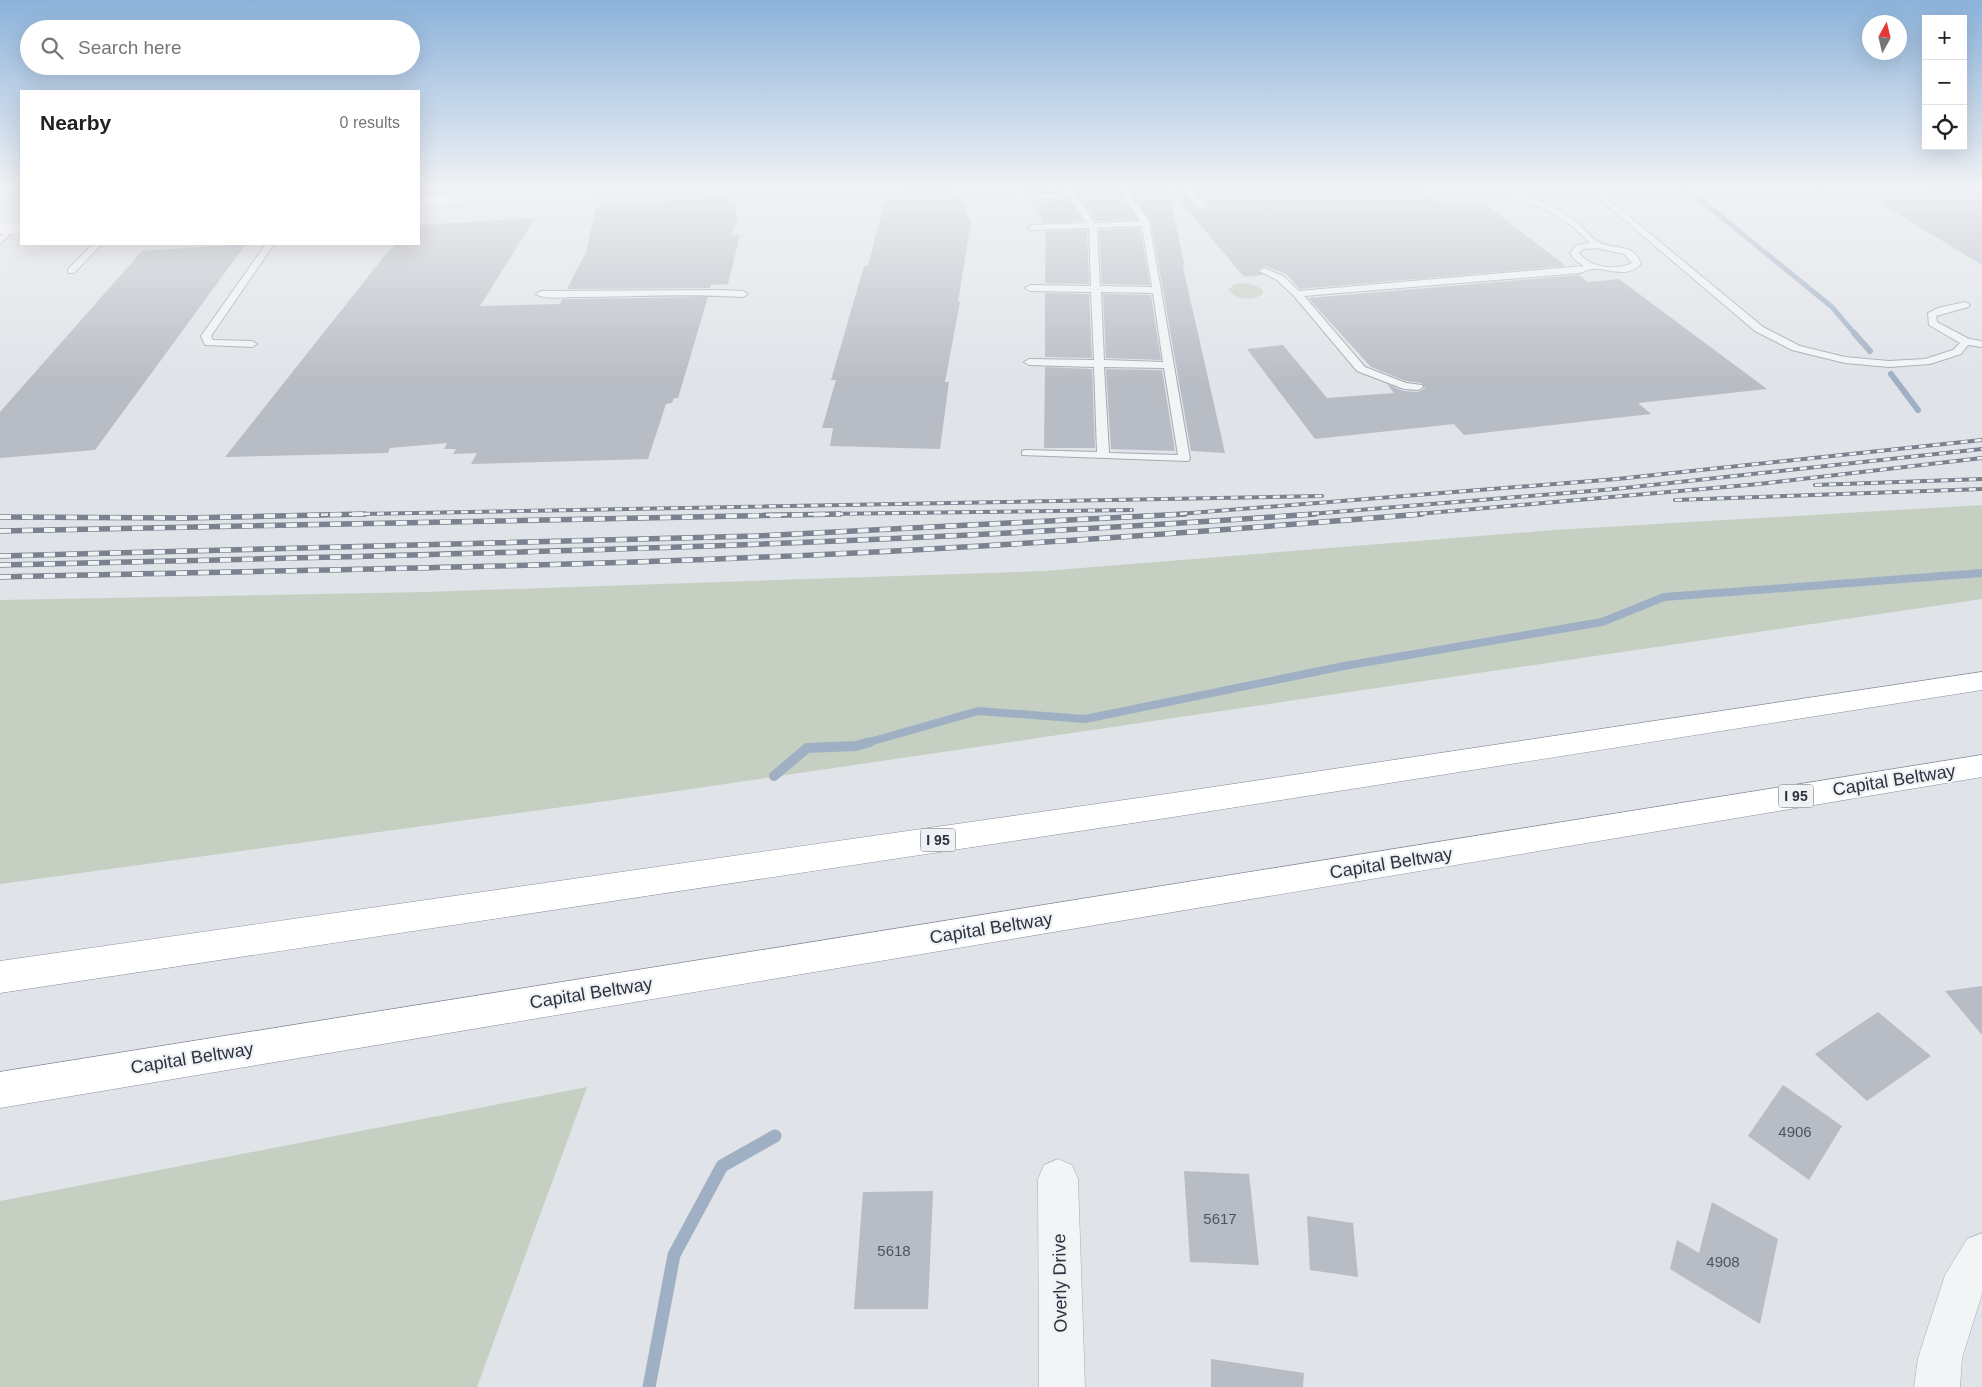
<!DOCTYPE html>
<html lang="en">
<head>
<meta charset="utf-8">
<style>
  :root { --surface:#fff; --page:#f6f6f6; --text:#222; --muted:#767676; --line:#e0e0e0 }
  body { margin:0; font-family:Arial,sans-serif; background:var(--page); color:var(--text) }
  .controls { position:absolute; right:15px; top:15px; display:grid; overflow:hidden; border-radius:0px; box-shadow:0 5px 20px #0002 }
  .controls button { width:45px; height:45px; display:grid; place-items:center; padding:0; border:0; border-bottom:1px solid var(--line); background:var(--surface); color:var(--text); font:25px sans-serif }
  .compass { position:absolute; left:1862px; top:15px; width:45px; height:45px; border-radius:50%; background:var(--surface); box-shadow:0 5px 20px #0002; rotate:8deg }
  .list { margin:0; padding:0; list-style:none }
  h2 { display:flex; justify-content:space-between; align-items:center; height:65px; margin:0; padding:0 20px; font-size:21px }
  h2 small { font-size:16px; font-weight:400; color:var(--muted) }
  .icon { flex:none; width:28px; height:28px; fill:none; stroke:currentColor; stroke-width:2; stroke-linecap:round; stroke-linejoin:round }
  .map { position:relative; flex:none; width:1982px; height:1387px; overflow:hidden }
  .search { position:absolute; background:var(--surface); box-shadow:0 5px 20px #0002; left:20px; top:20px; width:400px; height:55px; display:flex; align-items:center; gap:12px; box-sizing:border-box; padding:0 18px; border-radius:28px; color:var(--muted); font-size:19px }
  .panel { position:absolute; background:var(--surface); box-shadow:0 5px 20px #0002; left:20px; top:90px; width:400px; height:155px; border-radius:0px }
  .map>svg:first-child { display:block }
</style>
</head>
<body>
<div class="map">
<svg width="1982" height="1387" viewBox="0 0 1982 1387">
  <rect width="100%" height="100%" fill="#e0e3e8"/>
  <path fill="#cfd2d9" d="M 419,189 L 599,189 L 419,201 Z"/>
  <path fill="#c5d0c2" d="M 1245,283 L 1256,286 L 1263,290 L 1262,295 C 1251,301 1236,300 1228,290 L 1234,284 Z
    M 1982,505 L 1982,599 L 664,793 L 0,884 L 0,600 L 425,592 L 1044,571 L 1554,530 Z
    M 587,1087 L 477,1387 L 0,1387 L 0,1201 Z"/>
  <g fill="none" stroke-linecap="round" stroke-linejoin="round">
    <path stroke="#9fb0c4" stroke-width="5" d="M 1681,189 L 1697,197 L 1832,307 L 1855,334"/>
    <path stroke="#9fb0c4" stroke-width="6" d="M 1854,333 L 1870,351
      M 1891,374 L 1918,410"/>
    <path stroke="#9fb0c4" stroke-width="8" d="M 866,743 L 978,711 L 1085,719 L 1344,666 L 1602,622 L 1664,597 L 1982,573"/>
    <path stroke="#9fb0c4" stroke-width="10" d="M 774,776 L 807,748 L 856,746 L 870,742"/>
    <path stroke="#9fb0c4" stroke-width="13" d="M 649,1387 L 674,1255 L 722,1166 L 775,1136"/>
  </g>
  <path fill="#b8bcc4" d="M 921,189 L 956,189 L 971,222 L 958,302 L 960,302 L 945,382 L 949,382 L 940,449 L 830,446 L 833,428 L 822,428 L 836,380 L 831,380 L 864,266 L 868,266 L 887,191 Z
    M 1023,189 L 1062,189 L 1063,190 L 1026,194 Z
    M 1074,189 L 1116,189 L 1137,219 L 1096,221 Z
    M 1128,189 L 1168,189 L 1185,268 L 1182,263 L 1225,453 L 1191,451 L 1151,221 Z
    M 1170,189 L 1180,189 L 1199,211 L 1206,210 L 1207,205 L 1192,189 L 1423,189 L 1444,205 L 1482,202 L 1566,266 L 1300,289 L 1286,274 L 1265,266 L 1257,270 L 1264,275 L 1244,277 Z
    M 1982,189 L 1982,265 L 1860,191 L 1965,189 Z
    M 732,197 L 732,202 L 736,201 L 737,221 L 731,235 L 740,235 L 728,284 L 711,285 L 710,288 L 567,289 L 586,252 L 596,208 L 598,208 L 599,204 Z
    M 1068,199 L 1084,221 L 1043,223 L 1031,202 Z
    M 535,218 L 480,306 L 560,304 L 562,299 L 570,299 L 708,297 L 678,398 L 674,398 L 672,403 L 666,404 L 648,459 L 471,464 L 477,453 L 453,454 L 456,449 L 444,449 L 447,443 L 390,448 L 388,453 L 225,457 L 386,254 L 396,244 L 419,244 L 419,225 Z
    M 1140,228 L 1150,285 L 1102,284 L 1099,230 Z
    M 1087,230 L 1089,284 L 1045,283 L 1046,231 Z
    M 246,244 L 95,450 L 0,458 L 0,412 L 142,251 Z
    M 1579,275 L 1588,282 L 1619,279 L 1767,389 L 1638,403 L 1651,414 L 1464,435 L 1454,424 L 1315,439 L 1247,349 L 1283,345 L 1327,398 L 1394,393 L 1387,384 L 1403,391 L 1418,392 L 1425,388 L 1422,383 L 1406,381 L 1371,367 L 1308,298 Z
    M 1045,293 L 1089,294 L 1092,358 L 1045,357 Z
    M 1103,294 L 1151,295 L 1161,360 L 1106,358 Z
    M 1045,367 L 1092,369 L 1095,448 L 1044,448 Z
    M 1106,369 L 1162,370 L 1175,451 L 1111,449 Z
    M 1982,986 L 1982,1035 L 1945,991 Z
    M 1878,1012 L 1931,1056 L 1867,1101 L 1815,1054 Z
    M 1783,1085 L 1842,1126 L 1809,1180 L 1748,1136 Z
    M 1184,1171 L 1249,1174 L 1259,1265 L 1190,1262 Z
    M 933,1191 L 928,1309 L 854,1309 L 863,1192 Z
    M 1712,1202 L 1778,1239 L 1760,1324 L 1670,1269 L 1677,1240 L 1699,1253 Z
    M 1307,1216 L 1353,1223 L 1358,1277 L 1310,1270 Z
    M 1211,1359 L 1304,1373 L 1303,1387 L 1211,1387 Z"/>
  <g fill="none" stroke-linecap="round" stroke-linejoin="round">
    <g stroke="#a6aab1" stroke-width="2">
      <path id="lane" d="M 847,189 L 855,189 L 856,190 L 852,192 Z
        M 969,189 L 977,189 L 980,195 L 973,197 Z
        M 1000,189 L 1010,189 L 1021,193 L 1021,196 L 1066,192 L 1064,189 L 1072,189 L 1095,223 L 1140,221 L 1118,189 L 1126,189 L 1149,221 L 1190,459 L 1188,461 L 1022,455 L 1022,451 L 1026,450 L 1097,452 L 1094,367 L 1029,365 L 1024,362 L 1029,359 L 1094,360 L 1091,292 L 1030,291 L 1025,288 L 1030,285 L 1091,286 L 1089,228 L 1029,230 L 1028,228 L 1032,225 L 1087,223 L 1069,197 L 1020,201 L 1016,199 L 1017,197 ZM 1142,226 L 1152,287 L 1100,286 L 1097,228 ZM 1101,292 L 1153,293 L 1163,362 L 1104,360 ZM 1104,367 L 1164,368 L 1178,455 L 1109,453 Z
        M 1182,189 L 1190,189 L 1205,205 L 1205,209 L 1199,209 Z
        M 1489,189 C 1518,186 1554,205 1577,222 C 1584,228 1592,239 1600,243 C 1616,250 1634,243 1641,264 C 1625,280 1608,267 1592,269 C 1588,269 1584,272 1580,273 L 1304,296 L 1365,367 L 1406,383 L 1422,385 L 1423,387 L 1418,390 L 1404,389 L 1357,371 L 1294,296 L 1277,280 L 1259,271 L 1264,268 L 1283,276 L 1299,291 L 1584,266 L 1575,260 L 1570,253 L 1577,245 L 1590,243 L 1572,226 L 1547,210 ZM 1597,248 L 1624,254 L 1632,263 C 1617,271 1589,268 1579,253 L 1583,249 Z
        M 1588,189 L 1596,189 L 1763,327 L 1800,346 L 1845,357 L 1889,361 L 1925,359 L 1953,350 L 1960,343 L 1929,325 L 1928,313 L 1938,308 L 1965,302 L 1970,305 L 1968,307 L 1936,316 L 1937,322 L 1969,339 L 1982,341 L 1982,347 L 1968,345 L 1961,354 L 1930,364 L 1889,367 L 1845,363 L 1792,350 L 1755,331 Z
        M 1784,189 L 1823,189 L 1819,191 L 1787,192 Z
        M 9,227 L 16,229 L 0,244 L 0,236 Z
        M 93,244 L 102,244 L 74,273 L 68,273 L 68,269 Z
        M 266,244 L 274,244 L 211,336 L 213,340 L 252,341 L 257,344 L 252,347 L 205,345 L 201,336 Z
        M 718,290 L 743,291 L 748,294 L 743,297 C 686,293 630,297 574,297 C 564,297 544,300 536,294 L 541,291 Z"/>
    </g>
    <g stroke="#a6aab1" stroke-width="1">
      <path id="street" d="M 1058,1159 L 1072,1165 L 1078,1179 L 1085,1387 L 1039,1387 L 1038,1179 L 1044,1165 Z
        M 1982,1233 L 1982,1294 L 1962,1358 L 1960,1387 L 1914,1387 L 1918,1358 L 1945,1275 L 1967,1239 Z"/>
    </g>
    <g stroke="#89909d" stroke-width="1">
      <path id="highway" d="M 1982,672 L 1982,690 L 1173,817 L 0,993 L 0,961 L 1173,793 Z
        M 1982,755 L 1982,777 L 0,1108 L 0,1072 Z"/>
    </g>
    <use href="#lane" fill="#f2f4f6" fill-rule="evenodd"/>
    <use href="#street" fill="#f2f4f6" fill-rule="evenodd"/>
    <path fill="#fff" fill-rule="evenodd" d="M 535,189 L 601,189 L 594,193 L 419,205 L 419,197 Z
      M 21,223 L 21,233 L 0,234 L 0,224 Z"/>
    <use href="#highway" fill="#fff" fill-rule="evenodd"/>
    <g stroke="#7b828f" stroke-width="4">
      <path id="rail-far1" d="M 1815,485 L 1982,479
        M 1675,500 L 1982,489
        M 307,515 L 1322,496
        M 752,515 L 1132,510
        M 1166,515 L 1617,479 L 1982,440
        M 1298,515 L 1615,489 L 1982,449
        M 1406,515 L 1759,484 L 1982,458"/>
    </g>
    <g stroke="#7b828f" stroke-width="5.5">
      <path id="rail" d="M 0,517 L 184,518 L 365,514
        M 0,531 L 840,514
        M 0,556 L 756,536 L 1185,514
        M 0,565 C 439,555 877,546 1315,514
        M 0,577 C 255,571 510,568 765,557 C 984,548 1203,532 1422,514"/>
    </g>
    <use href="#rail-far1" stroke="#eff2f5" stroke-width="2.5" stroke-dasharray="7" stroke-linecap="butt"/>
    <use href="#rail" stroke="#eff2f5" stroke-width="4" stroke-dasharray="11" stroke-linecap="butt"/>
  </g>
  <linearGradient id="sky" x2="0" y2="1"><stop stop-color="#8bb2da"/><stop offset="0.49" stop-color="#f1f2f5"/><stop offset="1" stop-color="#f1f2f5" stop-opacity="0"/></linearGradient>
  <rect width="1982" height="383" fill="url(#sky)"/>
  <g text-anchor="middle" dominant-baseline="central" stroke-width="4.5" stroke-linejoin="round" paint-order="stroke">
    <g fill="#eff2f5" stroke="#666b74" stroke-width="1">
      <rect x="1778.5" y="784.5" width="35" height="23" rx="4"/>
      <rect x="920.5" y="828.5" width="35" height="23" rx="4"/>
    </g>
    <g font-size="14" font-weight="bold" fill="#2b313d">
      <text x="1796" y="796">I 95</text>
      <text x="938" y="840">I 95</text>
    </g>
    <g font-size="15" fill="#4e545f">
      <text x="1795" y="1131">4906</text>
      <text x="1220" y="1218">5617</text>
      <text x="894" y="1250">5618</text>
      <text x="1723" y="1261">4908</text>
    </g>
    <g font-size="18" fill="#2b313d" stroke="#eff2f5">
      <text transform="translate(1894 780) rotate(-9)">Capital Beltway</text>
      <text transform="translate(1391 863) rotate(-9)">Capital Beltway</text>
      <text transform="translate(991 928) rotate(-9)">Capital Beltway</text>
      <text transform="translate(591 993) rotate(-9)">Capital Beltway</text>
      <text transform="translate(192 1058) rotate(-9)">Capital Beltway</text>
      <text transform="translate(1060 1283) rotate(-91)">Overly Drive</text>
    </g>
  </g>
</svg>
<div class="controls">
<button>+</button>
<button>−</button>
<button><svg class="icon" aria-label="locate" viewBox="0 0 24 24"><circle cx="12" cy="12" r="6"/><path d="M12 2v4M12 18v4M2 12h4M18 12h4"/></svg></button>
</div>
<svg class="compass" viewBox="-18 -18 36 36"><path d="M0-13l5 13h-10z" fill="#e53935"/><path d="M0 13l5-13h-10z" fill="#767676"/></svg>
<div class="search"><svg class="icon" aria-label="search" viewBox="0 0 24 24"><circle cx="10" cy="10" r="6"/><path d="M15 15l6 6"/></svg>Search here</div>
<section class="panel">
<h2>Nearby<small>0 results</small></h2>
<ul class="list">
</ul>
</section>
</div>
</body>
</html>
